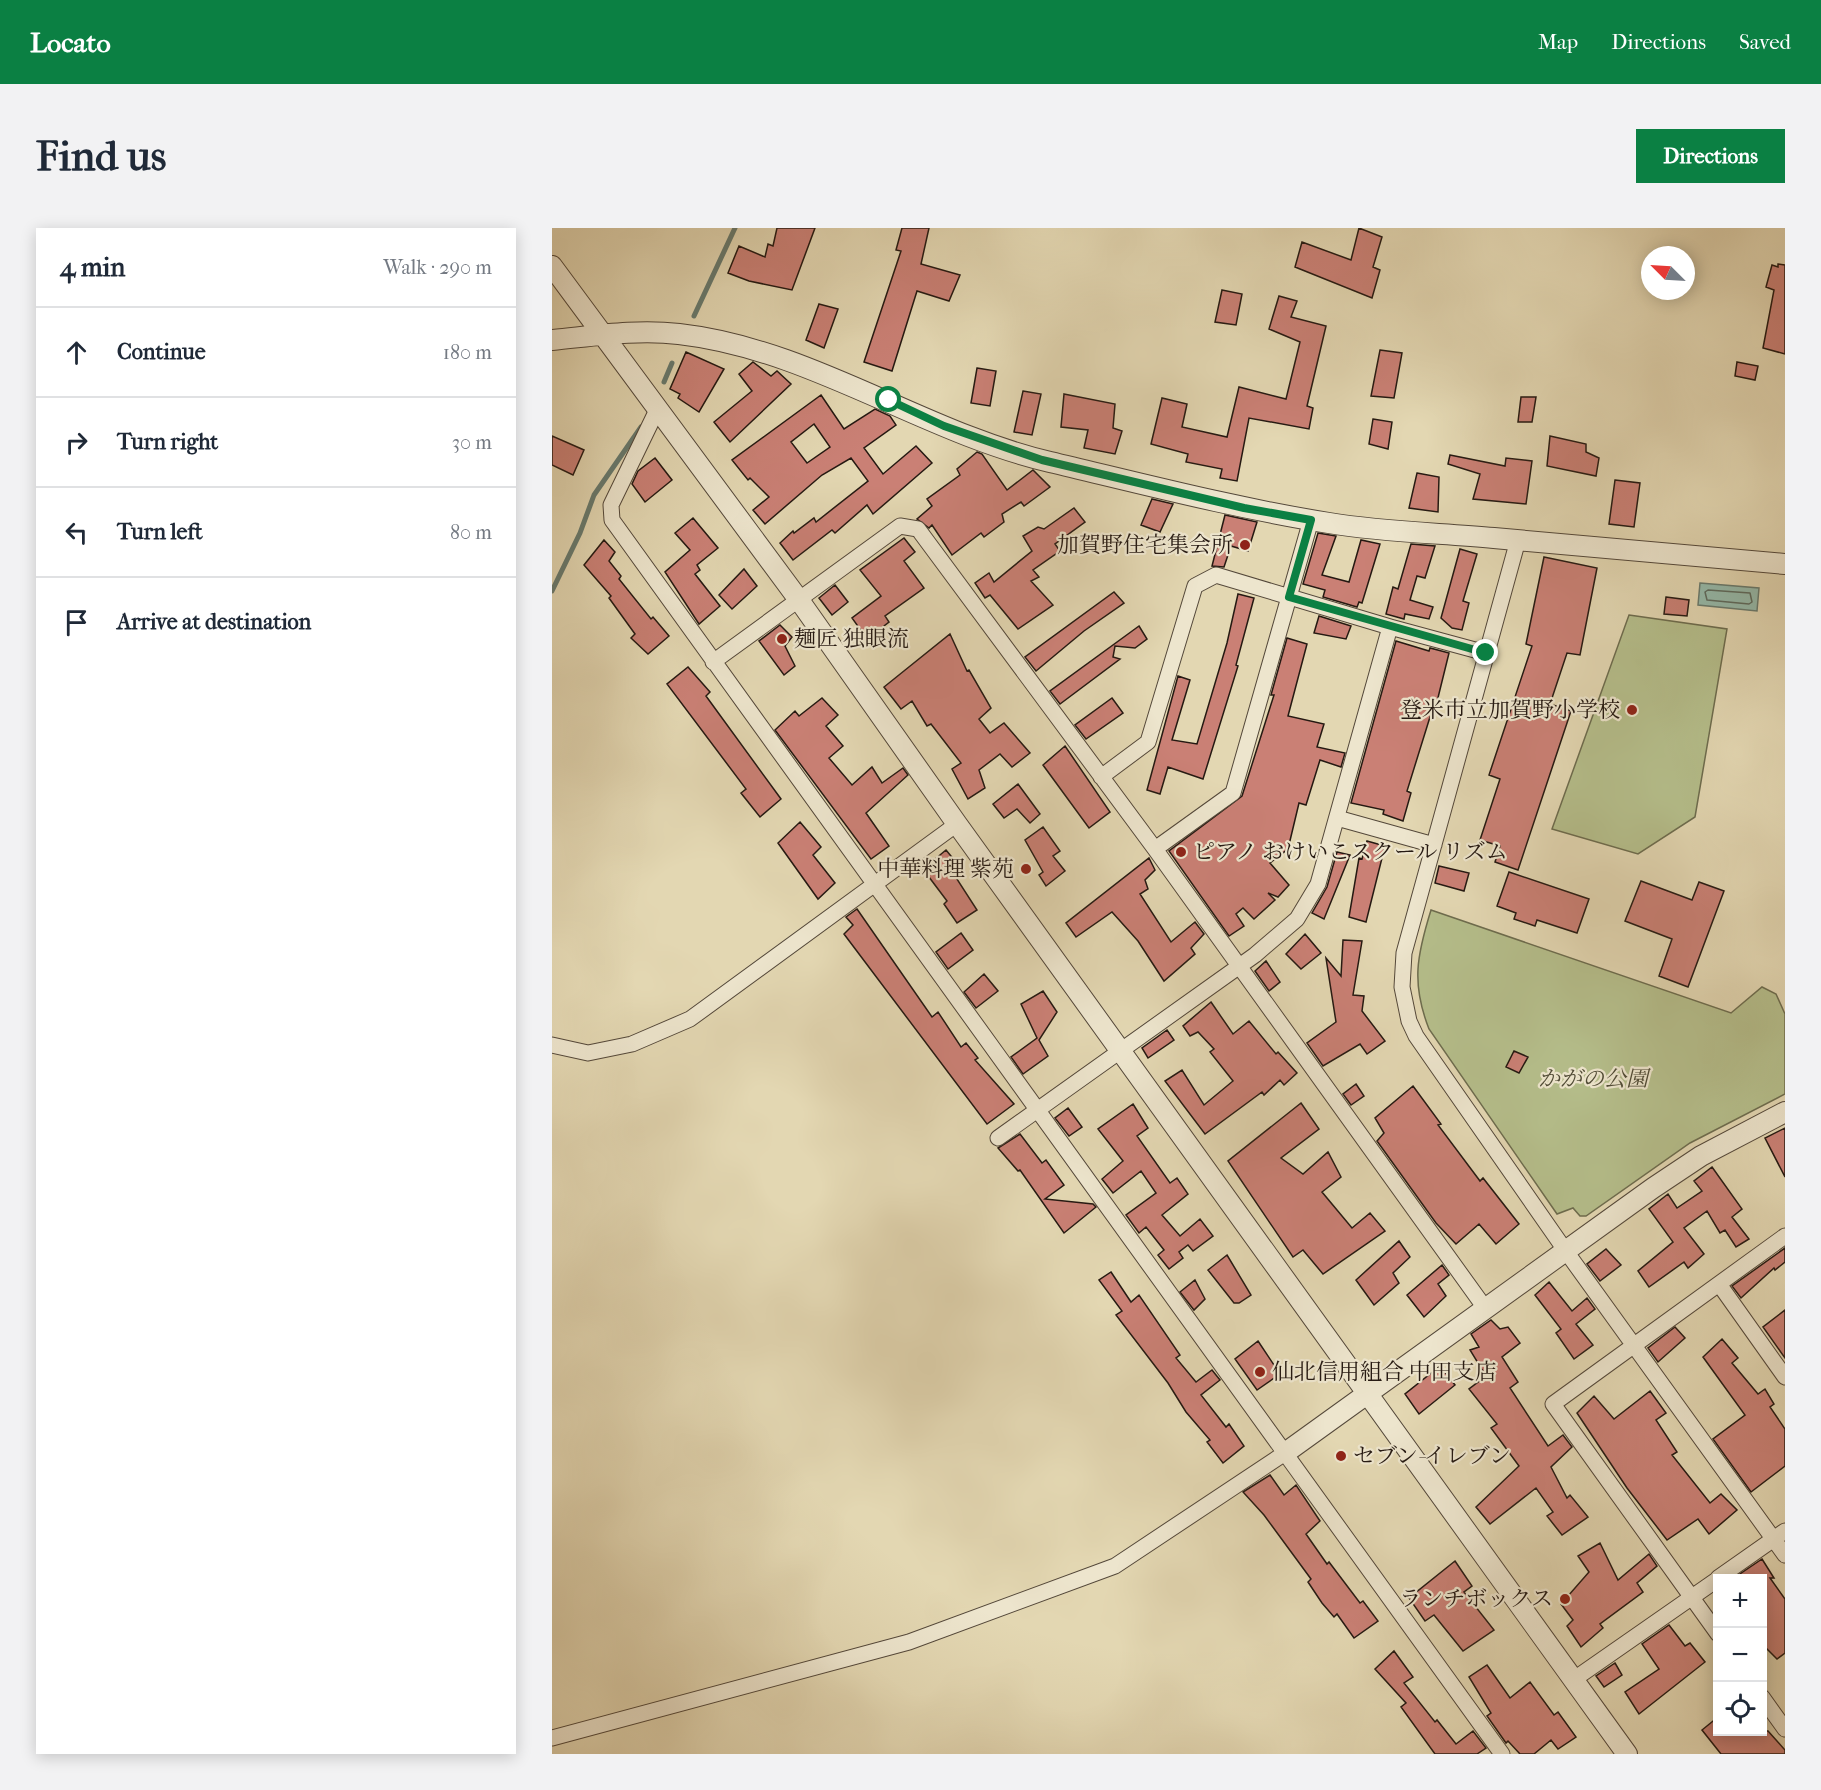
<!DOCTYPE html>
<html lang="en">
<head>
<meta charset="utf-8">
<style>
  :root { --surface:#fff; --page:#f2f2f3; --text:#1f2937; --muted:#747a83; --line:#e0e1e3; --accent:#0b8043 }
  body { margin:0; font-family:"IM FELL French Canon","Noto Serif JP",serif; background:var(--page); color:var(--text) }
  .controls { position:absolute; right:18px; bottom:18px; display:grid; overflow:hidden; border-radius:0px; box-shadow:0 3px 15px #0003 }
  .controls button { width:54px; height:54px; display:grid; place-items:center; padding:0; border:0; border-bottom:2px solid var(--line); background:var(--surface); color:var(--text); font:30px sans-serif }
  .compass { position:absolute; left:1089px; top:18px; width:54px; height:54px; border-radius:50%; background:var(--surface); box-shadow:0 3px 15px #0003; rotate:294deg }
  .stop { position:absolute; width:18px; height:18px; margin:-14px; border:4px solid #0b8043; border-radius:50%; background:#fff }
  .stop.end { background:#0b8043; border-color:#fff; box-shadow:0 2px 6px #0008 }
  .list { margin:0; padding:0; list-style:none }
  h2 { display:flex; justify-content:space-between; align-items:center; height:78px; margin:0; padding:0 24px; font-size:26px }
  h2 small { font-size:20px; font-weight:400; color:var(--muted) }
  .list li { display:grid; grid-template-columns:39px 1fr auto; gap:18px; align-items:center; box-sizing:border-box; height:90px; padding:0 24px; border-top:2px solid var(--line) }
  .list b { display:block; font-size:22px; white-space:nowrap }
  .list em { font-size:20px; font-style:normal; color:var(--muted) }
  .icon { flex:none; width:33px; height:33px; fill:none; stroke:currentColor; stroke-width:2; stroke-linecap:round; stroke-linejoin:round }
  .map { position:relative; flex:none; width:1233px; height:1526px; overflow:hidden; border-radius:0px }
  header { display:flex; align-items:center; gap:36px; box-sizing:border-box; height:84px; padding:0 30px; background:var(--accent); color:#fff }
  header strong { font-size:28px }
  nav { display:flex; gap:33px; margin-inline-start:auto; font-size:21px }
  .intro { display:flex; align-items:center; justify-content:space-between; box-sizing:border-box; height:144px; padding:0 36px }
  h1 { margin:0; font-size:42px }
  .button { padding:15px 27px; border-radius:0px; background:var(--accent); color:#fff; font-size:21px; font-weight:700 }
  main { display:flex; gap:36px; padding:0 36px }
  aside { flex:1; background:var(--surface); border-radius:0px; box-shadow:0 3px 15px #0003 }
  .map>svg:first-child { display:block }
</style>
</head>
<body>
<header>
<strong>Locato</strong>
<nav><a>Map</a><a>Directions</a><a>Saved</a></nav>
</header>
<div class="intro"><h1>Find us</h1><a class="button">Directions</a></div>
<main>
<aside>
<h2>4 min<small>Walk · 290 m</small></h2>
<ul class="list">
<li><svg class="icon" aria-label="ahead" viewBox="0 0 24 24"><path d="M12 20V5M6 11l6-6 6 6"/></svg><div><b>Continue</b></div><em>180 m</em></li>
<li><svg class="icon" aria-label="right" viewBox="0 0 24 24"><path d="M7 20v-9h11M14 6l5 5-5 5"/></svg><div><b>Turn right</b></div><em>30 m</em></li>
<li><svg class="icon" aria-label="left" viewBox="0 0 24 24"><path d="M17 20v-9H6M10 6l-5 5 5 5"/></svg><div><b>Turn left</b></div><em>80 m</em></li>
<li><svg class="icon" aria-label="arrive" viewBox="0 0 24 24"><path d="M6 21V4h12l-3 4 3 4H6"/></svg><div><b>Arrive at destination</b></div></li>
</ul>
</aside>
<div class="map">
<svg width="1233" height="1526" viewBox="0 0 1233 1526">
  <rect width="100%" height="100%" fill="#e3d7b2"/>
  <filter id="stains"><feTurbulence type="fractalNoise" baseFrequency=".00333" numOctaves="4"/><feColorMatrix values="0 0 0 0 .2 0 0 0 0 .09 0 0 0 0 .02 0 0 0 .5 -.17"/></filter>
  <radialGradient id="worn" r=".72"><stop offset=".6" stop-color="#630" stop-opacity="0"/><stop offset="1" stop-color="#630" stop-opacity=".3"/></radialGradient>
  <path fill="#b5be8b" stroke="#6d6c4e" stroke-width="1.5" d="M 1077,387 L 1175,401 L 1143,589 L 1086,626 L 1000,601 Z
    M 879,682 L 1179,785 L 1210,759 L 1224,766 L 1233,786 L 1233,866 L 1138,915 L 1034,988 L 1028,988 L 1021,980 L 1005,986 L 877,801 C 859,755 865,727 879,682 Z"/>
  <path fill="#95baab" stroke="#687a6e" stroke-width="1.5" d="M 1148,355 L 1207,360 L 1205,383 L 1146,377 Z"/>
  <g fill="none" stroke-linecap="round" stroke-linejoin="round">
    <path stroke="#5d6a5e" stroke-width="1.5" d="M 1156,362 L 1198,365 L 1200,374 L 1197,376 L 1155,372 L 1153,364 Z"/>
    <path stroke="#687a6e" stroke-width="5" d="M 142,88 L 183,0
      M 112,154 L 120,135
      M 0,363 L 28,305 L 42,267 L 89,199"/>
  </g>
  <path fill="#ca8075" stroke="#251912" stroke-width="1.5" fill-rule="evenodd" d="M 225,0 L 263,0 L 240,62 L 197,53 L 176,45 L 187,18 L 213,29 L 216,16 L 221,18 Z
    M 350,0 L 377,0 L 369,36 L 408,47 L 397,73 L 365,63 L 340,143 L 312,134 L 349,23 L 344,22 Z
    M 807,0 L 830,9 L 821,39 L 828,42 L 820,70 L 743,39 L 750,14 L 799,32 Z
    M 1226,36 L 1233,37 L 1233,126 L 1211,120 L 1222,62 L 1214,59 L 1220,37 L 1226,39 Z
    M 670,62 L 690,66 L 684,97 L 663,94 Z
    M 727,68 L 745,73 L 739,89 L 774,98 L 755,178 L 761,180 L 757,201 L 697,190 L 685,253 L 668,250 L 670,241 L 634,234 L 636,226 L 599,216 L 610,170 L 635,176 L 630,199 L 675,209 L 687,159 L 734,171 L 748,114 L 717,101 Z
    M 267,76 L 286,81 L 272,120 L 254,112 Z
    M 828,122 L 850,125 L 842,170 L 819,168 Z
    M 134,124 L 172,141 L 147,184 L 126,170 L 128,166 L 118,161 Z
    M 201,134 L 219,148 L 225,143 L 239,156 L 178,214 L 162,194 L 200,163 L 187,146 Z
    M 1185,134 L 1206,138 L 1203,152 L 1183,148 Z
    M 425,140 L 444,143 L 438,178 L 419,175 Z
    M 471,163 L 489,166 L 480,207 L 462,204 Z
    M 512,166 L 563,176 L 561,200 L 570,203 L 563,226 L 532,220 L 536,202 L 509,199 Z
    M 269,167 L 292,201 L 323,181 L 338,188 L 344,197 L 312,220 L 331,246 L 364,218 L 380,235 L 321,286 L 315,277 L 283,305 L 280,302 L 241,332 L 228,315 L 241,303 L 242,305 L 262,290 L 264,294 L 316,253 L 299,230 L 270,247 L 213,296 L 201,282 L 217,269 L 198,250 L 196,252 L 180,232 ZM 262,196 L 278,219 L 255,235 L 239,214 Z
    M 969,169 L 984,169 L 980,194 L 966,194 Z
    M 821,191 L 840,194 L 836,221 L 817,216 Z
    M 0,208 L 32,222 L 21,247 L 0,237 Z
    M 998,208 L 1034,216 L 1034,224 L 1047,230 L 1044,248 L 995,238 Z
    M 425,224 L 430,226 L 455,262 L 481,242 L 498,259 L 472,278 L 469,274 L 450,286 L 452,294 L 432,309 L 429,305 L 400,327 L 380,297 L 377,300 L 365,291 L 380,278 L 375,271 L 408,247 L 405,241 Z
    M 898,227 L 953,238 L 954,230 L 980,233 L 974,276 L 921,271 L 928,246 L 896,236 Z
    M 103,230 L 120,252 L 93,274 L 80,256 L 86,243 Z
    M 865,245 L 887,249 L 886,284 L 857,280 Z
    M 1063,252 L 1088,255 L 1082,299 L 1057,296 Z
    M 600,271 L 621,276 L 608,304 L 589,297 Z
    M 522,280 L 533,294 L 503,316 L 508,323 L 481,342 L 487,349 L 479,353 L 501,377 L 466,401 L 438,367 L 433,370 L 423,355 L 437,345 L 442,354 L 480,323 L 471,308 L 486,299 L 492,301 Z
    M 673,287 L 705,294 L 696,323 L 679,318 L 672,339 L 660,338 Z
    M 141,290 L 166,320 L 145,337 L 148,342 L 143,346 L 168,378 L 147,396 L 113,344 L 138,322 L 123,305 Z
    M 766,305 L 784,308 L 770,347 L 797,354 L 809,312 L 828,316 L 810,375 L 807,374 L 805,379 L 771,369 L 773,362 L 751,356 Z
    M 352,310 L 363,324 L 352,333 L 372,360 L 333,388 L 337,394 L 315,411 L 300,390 L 329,368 L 308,342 Z
    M 52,312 L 63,324 L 57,333 L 69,348 L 67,351 L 99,391 L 101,389 L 117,408 L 96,426 L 79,410 L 83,406 L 57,370 L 59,368 L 32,337 Z
    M 859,316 L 883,318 L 873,350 L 865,348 L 858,372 L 881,379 L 877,391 L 853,386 L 852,391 L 834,386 L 841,359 L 846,361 Z
    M 908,321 L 925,326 L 911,373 L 917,375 L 910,402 L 900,400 L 889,390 Z
    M 992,329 L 1045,340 L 1028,427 L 1015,425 L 998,476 L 1019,483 L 966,642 L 943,634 L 948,618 L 928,612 L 948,551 L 937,547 L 980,418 L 974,416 Z
    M 192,341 L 205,358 L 180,381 L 167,367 Z
    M 283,357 L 296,374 L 280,387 L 267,370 Z
    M 562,364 L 572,375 L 532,403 L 484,443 L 473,429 Z
    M 686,366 L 702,370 L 684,437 L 686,438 L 651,551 L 616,539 L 608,566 L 595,562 L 626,448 L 638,452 L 620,512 L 645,516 L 675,415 Z
    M 1114,369 L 1137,372 L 1135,388 L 1112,386 Z
    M 767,388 L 799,398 L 794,411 L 762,405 Z
    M 228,397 L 240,409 L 233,418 L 243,438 L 232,447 L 207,413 Z
    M 587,398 L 595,411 L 583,420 L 563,418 L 561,429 L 568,431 L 508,476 L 498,463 Z
    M 398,406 L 415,443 L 417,442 L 439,480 L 427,491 L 438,505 L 452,495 L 478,525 L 460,539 L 448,526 L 427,542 L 433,560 L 416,571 L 400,541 L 409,535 L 379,496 L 375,498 L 360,473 L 349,481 L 332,459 Z
    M 735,410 L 755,416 L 736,488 L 772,496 L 765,519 L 793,525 L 789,539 L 768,532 L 754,577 L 747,575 L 736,621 L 718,635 L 737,657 L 726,669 L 716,665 L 723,672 L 702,691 L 691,680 L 684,686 L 692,698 L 677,708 L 617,623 L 690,568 L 722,467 L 719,467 Z
    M 844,413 L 877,423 L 878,420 L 897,425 L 881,490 L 878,489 L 855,563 L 859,565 L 851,593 L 831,586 L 832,582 L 799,575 Z
    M 136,439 L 158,464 L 154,468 L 229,571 L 208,589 L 189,565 L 194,561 L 115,456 Z
    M 270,470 L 286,487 L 274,498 L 291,518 L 277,530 L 300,557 L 320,539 L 330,555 L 351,540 L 356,547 L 314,585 L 337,618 L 319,631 L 223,502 L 243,483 L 247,488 Z
    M 560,470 L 571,485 L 534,511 L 523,497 Z
    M 513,518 L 558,584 L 537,600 L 491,537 Z
    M 466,556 L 488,586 L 478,595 L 465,581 L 452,590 L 441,576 Z
    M 248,594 L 269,619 L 261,627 L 283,655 L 266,671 L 226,615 Z
    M 491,599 L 508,623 L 501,628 L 513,643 L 494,658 L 487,647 L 491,644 L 473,612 Z
    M 815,613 L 833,618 L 814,694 L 797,689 L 807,630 L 810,631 Z
    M 394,622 L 408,639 L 401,645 L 425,682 L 405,695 L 392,676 L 395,673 L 371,641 Z
    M 785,624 L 798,627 L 772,691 L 760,685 L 775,659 Z
    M 597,630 L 603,642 L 593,652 L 596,661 L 588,666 L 619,714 L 643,694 L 652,706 L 639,720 L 643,726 L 612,753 L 586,713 L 560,684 L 524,709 L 514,695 Z
    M 887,638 L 917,645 L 912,663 L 883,655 Z
    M 957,644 L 1037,671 L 1025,705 L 985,692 L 983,698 L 962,691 L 964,685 L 945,678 Z
    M 1089,653 L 1140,672 L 1147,654 L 1172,663 L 1136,759 L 1107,748 L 1120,711 L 1073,693 Z
    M 305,681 L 380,789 L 386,784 L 409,819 L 414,815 L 426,830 L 423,832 L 462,876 L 435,896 L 292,706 L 301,697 L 294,689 Z
    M 409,705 L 421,722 L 396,741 L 384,724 Z
    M 753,706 L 769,725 L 749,741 L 734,726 Z
    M 791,712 L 810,713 L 801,767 L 812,768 L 810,783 L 833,813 L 815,826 L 808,816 L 771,838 L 755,815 L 784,794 L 774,730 L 789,748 Z
    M 714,733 L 728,754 L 717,763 L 703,743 Z
    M 432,746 L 446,763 L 424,780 L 412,764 Z
    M 491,763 L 505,784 L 487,812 L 496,828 L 471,846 L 459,829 L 485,810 L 469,776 Z
    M 659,774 L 681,806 L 697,793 L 724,826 L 726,824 L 745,845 L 732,857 L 728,852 L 712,867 L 710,864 L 653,906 L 613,853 L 630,842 L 652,877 L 681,853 L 658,824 L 662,821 L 646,804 L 638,808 L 631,798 Z
    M 615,802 L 622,812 L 596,830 L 590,820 Z
    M 962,823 L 976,829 L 967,845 L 954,839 Z
    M 804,856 L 812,868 L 799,877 L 791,866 Z
    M 861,858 L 889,896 L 886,897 L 928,953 L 931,950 L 967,996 L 944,1016 L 927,996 L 904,1016 L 884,995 L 825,913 L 832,905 L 823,890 Z
    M 749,875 L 767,901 L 729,930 L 751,946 L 776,924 L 789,949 L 770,964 L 800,1000 L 818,985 L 833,1003 L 771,1046 L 751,1022 L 741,1029 L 676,933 Z
    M 581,876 L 596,900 L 585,908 L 618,955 L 625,950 L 636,966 L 610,987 L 628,1008 L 648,991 L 661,1008 L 641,1023 L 636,1017 L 627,1024 L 631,1030 L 617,1041 L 606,1027 L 612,1022 L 594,999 L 587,1005 L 574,987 L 604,965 L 589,943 L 561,965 L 550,951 L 571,933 L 546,901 Z
    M 516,880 L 530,899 L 517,908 L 503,890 Z
    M 1233,900 L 1233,949 L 1213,910 Z
    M 468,906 L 490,935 L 494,932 L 512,957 L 493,971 L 541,976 L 544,979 L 512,1005 L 468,942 L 466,943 L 446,920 Z
    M 1160,939 L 1190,981 L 1180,989 L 1197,1011 L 1184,1019 L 1173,1002 L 1168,1005 L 1155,983 L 1132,1000 L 1152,1026 L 1136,1040 L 1132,1034 L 1097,1059 L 1086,1043 L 1121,1014 L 1097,981 L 1116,966 L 1125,980 L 1150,963 L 1142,953 Z
    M 847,1013 L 858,1029 L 841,1045 L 847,1055 L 822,1077 L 804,1052 Z
    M 1233,1020 L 1233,1034 L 1223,1042 L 1222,1040 L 1189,1070 L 1180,1058 Z
    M 1054,1021 L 1069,1037 L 1048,1053 L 1035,1036 Z
    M 675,1027 L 699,1067 L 687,1075 L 682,1075 L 656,1042 Z
    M 890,1037 L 897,1047 L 886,1056 L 894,1068 L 872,1089 L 855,1067 Z
    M 559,1044 L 579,1074 L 587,1067 L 628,1127 L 624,1130 L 644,1154 L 660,1142 L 668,1152 L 649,1167 L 674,1199 L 677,1196 L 692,1218 L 671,1235 L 655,1214 L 658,1212 L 634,1184 L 616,1155 L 564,1087 L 570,1083 L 547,1052 Z
    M 643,1052 L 653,1071 L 642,1082 L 628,1064 Z
    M 997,1054 L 1020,1083 L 1035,1070 L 1043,1081 L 1024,1096 L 1041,1117 L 1022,1131 L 1004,1105 L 1009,1101 L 983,1067 Z
    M 1233,1082 L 1233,1130 L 1211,1099 Z
    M 939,1092 L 948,1101 L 956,1099 L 968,1115 L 950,1129 L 966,1154 L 958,1160 L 996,1218 L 1011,1207 L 1020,1219 L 999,1239 L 1015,1270 L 1018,1267 L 1036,1289 L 1010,1307 L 995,1288 L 1001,1284 L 984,1260 L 938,1296 L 924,1279 L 967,1238 L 939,1200 L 945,1196 L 917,1161 L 934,1148 L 918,1122 L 927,1119 L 919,1106 Z
    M 1123,1099 L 1133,1110 L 1106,1134 L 1096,1120 Z
    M 1170,1111 L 1186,1130 L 1180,1135 L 1206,1166 L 1213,1161 L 1222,1176 L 1218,1179 L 1233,1201 L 1233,1238 L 1199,1264 L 1161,1211 L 1193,1187 L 1151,1129 Z
    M 706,1113 L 728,1146 L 705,1162 L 683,1131 Z
    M 888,1138 L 903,1157 L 867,1186 L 853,1166 Z
    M 1098,1163 L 1114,1185 L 1104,1192 L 1125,1224 L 1120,1227 L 1158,1275 L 1169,1266 L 1185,1282 L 1157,1306 L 1146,1291 L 1115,1312 L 1075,1260 L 1025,1185 L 1042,1168 L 1062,1191 Z
    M 718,1247 L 732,1267 L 744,1257 L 768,1293 L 754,1306 L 775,1336 L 777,1334 L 808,1375 L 811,1373 L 826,1393 L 802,1410 L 785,1386 L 782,1389 L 770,1375 L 756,1354 L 759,1351 L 712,1287 L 691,1264 Z
    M 1048,1315 L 1066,1352 L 1097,1326 L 1105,1338 L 1085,1355 L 1091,1364 L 1048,1396 L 1051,1400 L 1029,1419 L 1015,1398 L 1021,1392 L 1009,1376 L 1037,1344 L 1026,1328 Z
    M 1210,1331 L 1222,1350 L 1218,1350 L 1233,1371 L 1233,1425 L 1225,1431 L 1210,1416 L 1210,1350 L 1182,1350 Z
    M 903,1333 L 920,1358 L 912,1364 L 942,1402 L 911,1423 L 882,1387 L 873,1393 L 857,1370 Z
    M 1117,1397 L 1133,1418 L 1138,1415 L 1153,1434 L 1087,1486 L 1073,1464 L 1107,1441 L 1090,1416 Z
    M 842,1423 L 861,1449 L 852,1455 L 883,1494 L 885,1492 L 904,1516 L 921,1503 L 934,1520 L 925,1526 L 883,1526 L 849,1479 L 854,1475 L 823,1441 Z
    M 1063,1435 L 1070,1447 L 1052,1459 L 1044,1448 Z
    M 935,1437 L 958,1470 L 978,1454 L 1002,1487 L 1006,1484 L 1024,1509 L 1006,1521 L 999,1512 L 982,1526 L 968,1526 L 956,1513 L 954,1515 L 935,1488 L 939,1485 L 917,1449 Z
    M 1166,1489 L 1166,1503 L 1216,1503 L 1233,1522 L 1233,1526 L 1169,1526 L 1150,1502 Z"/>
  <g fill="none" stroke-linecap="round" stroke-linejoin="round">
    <g stroke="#54483a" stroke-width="17">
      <path id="minor" d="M 105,182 L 59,277 L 60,292 L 950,1526
        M 966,312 L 852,725 L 850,759 L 857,793 L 864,808 L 1013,1022 L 1233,1327
        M 161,434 L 348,298 L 366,301 L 603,621 L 933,1080
        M 549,549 L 596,514 L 643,358 L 664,347 L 838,399
        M 785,590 L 882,617
        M 603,621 L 681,565 L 759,292
        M 0,817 L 36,825 L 80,816 L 138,791 L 405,596
        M 446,910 L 703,727 L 745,691 L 766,656 L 838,399 L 934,425
        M 1167,1056 L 1233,1149
        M 1166,1350 L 1233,1303
        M 1166,1406 L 1001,1176 L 1233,1008
        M 1021,1452 L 1166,1351
        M 1210,1469 L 1233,1501
        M 0,1510 L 357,1414 L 563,1338 L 733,1225"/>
    </g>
    <g stroke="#54483a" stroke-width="22">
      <path id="tertiary" d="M 0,38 L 247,372 L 405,596 L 1075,1526
        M 0,112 C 42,108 84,101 127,106 C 259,121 370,204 498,234 C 591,256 683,280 777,295 C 831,304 887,305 942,310 C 1039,319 1136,328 1233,336
        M 733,1225 L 1101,960 L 1149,928 L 1233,884"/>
    </g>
    <use href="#minor" stroke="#ede5cd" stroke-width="15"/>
    <use href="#tertiary" stroke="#ede5cd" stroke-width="20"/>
  </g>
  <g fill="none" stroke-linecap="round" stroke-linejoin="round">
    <path stroke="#0b8043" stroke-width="8" d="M 337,172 L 392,198 L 490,232 L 692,280 L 759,292 L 737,369 L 934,425"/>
  </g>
  <g fill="#8f2418" stroke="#ede5cd" stroke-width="2">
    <circle cx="693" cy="317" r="6"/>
    <circle cx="230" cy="411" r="6"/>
    <circle cx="1080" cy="482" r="6"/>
    <circle cx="629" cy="624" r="6"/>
    <circle cx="474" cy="641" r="6"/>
    <circle cx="708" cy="1144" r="6"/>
    <circle cx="789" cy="1228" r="6"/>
    <circle cx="1013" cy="1371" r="6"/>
  </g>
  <g text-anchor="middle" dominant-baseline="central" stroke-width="4.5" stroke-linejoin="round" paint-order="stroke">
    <g font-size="22" fill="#251912" stroke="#ede5cd" text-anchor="end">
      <text x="681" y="317">加賀野住宅集会所</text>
      <text x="242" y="411" text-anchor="start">麺匠 独眼流</text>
      <text x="1068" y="482">登米市立加賀野小学校</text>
      <text x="641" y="624" text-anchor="start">ピアノ おけいこスクール リズム</text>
      <text x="462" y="641">中華料理 紫苑</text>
      <text x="720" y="1144" text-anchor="start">仙北信用組合 中田支店</text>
      <text x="801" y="1228" text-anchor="start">セブン-イレブン</text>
      <text x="1001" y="1371">ランチボックス</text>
    </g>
    <g font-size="22" font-style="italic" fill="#504b36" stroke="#ede5cd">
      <text x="1041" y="851">かがの公園</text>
    </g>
  </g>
  <rect width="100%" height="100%" filter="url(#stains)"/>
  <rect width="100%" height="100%" fill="url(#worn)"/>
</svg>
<div class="controls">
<button>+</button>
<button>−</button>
<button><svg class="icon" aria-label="locate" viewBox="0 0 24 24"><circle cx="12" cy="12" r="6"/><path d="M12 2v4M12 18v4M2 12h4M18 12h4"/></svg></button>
</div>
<svg class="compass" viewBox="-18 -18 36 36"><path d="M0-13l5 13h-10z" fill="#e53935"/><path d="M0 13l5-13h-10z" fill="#747a83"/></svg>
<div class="stop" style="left:337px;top:172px"></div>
<div class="stop end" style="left:934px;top:425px"></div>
</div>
</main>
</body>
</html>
